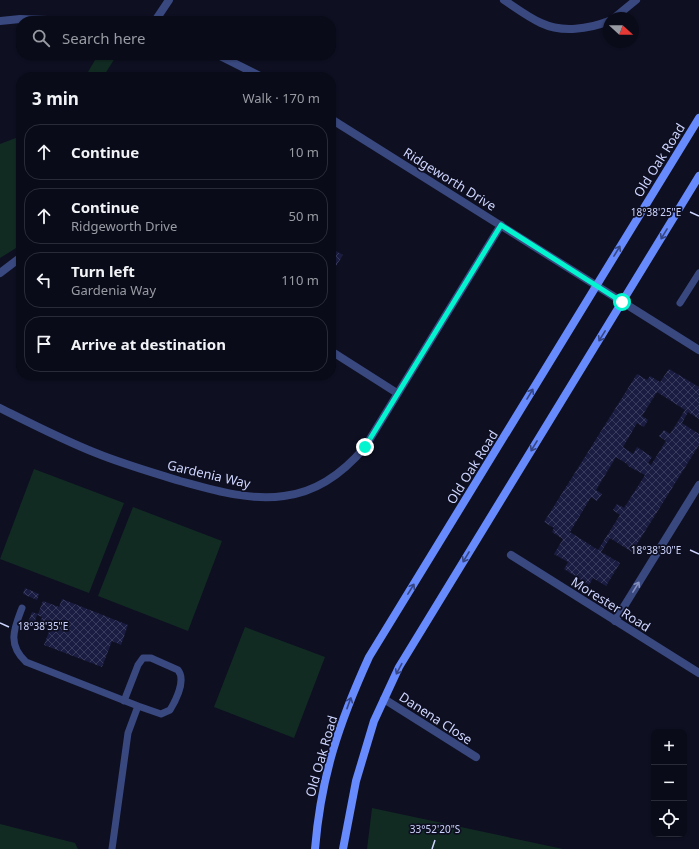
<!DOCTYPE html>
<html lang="en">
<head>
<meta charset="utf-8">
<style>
  :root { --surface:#0a0b19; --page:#181926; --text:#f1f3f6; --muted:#999ba2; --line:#2a2b38 }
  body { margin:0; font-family:"Noto Sans",sans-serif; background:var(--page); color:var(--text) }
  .controls { position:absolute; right:12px; bottom:12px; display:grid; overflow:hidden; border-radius:8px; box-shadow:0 1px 3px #0004 }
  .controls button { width:36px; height:36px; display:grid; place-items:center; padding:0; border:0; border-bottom:1px solid var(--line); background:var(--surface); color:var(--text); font:20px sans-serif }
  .compass { position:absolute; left:603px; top:12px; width:36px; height:36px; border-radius:50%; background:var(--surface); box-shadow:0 1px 3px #0004; rotate:111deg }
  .stop { position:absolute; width:12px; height:12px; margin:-9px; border:3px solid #04f4cf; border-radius:50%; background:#fff }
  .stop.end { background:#04f4cf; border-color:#fff; box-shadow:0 1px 4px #0008 }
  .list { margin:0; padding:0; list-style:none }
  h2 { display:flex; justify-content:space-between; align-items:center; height:52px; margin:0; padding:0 16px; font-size:17px }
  h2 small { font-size:13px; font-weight:400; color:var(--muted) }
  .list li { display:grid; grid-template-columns:26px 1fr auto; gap:12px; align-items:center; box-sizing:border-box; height:56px; margin:0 8px 8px; padding:0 8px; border:1px solid var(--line); border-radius:16px }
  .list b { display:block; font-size:15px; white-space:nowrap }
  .list p { margin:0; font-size:13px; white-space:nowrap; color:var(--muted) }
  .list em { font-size:13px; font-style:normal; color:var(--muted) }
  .icon { flex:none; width:22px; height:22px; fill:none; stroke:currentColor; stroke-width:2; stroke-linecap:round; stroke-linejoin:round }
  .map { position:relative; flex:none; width:699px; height:849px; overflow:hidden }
  .search { position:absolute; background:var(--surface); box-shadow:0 1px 3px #0004; left:16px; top:16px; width:320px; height:44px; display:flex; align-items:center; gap:10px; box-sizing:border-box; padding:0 14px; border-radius:16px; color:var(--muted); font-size:15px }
  .panel { position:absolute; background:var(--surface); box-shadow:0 1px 3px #0004; left:16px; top:72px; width:320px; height:308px; border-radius:16px }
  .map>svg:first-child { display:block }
</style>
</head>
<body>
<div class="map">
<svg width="699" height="849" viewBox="0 0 699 849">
  <defs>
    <pattern id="building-cross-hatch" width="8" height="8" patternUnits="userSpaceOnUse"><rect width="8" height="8" fill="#1a1c42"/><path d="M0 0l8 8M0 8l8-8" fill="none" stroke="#3a3c5e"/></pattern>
  </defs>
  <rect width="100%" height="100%" fill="#0e0f21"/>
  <path fill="#112b23" d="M 98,55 L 117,55 L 103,77 L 85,77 Z
    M 21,136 L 21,245 L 0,258 L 0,144 Z
    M 34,469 L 124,503 L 89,593 L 0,559 Z
    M 133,507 L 222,541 L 188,631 L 98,596 Z
    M 245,627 L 325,657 L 294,738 L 214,707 Z
    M 372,808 L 563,849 L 367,849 Z
    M 0,824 L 75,843 L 78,849 L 0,849 Z"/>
  <path fill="url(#building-cross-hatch)" fill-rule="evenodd" d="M 331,248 L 343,255 L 331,274 Z
    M 669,369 L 699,387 L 699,419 L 688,412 L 682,423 L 699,434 L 699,445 L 632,552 L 610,538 L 601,552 L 620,563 L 606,586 L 593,578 L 589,585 L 564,569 L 568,562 L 554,554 L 563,539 L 552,532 L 554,528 L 544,522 L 637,374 L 647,380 L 650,376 L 660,382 ZM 657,392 L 685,410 L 670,434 L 664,430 L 659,436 L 666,441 L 651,465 L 648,463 L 652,457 L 637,447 L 633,454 L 623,447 L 637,423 L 644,427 L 648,420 L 642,416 ZM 616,457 L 627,464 L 628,466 L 645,475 L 624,508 L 617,504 L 613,510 L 620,515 L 598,550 L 570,532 L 591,497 L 597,501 L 602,494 L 596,490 Z
    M 25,588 L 39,594 L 37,600 L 23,594 Z
    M 62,599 L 128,625 L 121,645 L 112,641 L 102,667 L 44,645 L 53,621 L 49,620 L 48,623 L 40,621 L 42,617 L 37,615 L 33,627 L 27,625 L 32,612 L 38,614 L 43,601 L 59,607 Z"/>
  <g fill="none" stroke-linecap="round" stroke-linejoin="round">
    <path stroke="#39487f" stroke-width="7" d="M 680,303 L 699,273
      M 22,608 C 14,629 7,644 26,662 L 138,706 L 128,733 L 112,849
      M 124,701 L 138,665 L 143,658 L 151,658 L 178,670 C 186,680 176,700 170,710 L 161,714 L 138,706"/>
    <path stroke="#39487f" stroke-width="8" d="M 504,0 C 516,8 528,17 541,23 C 562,33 589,29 609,21
      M 614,18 L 636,0
      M 0,21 L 20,19 L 75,21
      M 155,21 L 169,0
      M 218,55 L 262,77
      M 331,119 L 699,350
      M 0,273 L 21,257
      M 331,351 L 397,393
      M 0,408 C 32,424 63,440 96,453 C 123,464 151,472 180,481 C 213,490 249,501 284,496 C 318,492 344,472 365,447 L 501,225
      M 511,555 L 699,673
      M 615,621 L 699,485
      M 384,699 L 476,757"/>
    <path stroke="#678afc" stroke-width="8" d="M 315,849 C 321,776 339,723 369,657 L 699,118
      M 343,849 L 356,781 L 374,721 L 399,667 L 699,176"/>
  </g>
  <defs><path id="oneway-shaft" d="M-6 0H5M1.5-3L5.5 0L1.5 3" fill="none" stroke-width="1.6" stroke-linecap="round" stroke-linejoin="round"/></defs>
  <g stroke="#364684">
    <use href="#oneway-shaft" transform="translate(664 234) rotate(121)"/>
    <use href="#oneway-shaft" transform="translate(617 251) rotate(-59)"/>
    <use href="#oneway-shaft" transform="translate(602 336) rotate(122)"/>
    <use href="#oneway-shaft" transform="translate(530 394) rotate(-59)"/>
    <use href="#oneway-shaft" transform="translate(534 446) rotate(121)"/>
    <use href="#oneway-shaft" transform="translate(466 557) rotate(121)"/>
    <use href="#oneway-shaft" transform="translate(411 589) rotate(-58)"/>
    <use href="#oneway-shaft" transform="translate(399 669) rotate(118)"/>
    <use href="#oneway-shaft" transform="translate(349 703) rotate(-70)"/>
  </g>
  <use stroke="#848ebe" href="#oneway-shaft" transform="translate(636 587) rotate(-58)"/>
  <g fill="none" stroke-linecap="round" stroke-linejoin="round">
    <path stroke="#04f4cf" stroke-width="5" d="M 365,447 L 501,225 L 622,302"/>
  </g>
  <path fill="none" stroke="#ced5fe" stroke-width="1.5" d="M 690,212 L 699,216M 690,550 L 699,554M 0,623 L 9,627M 432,849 L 435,840"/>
  <g text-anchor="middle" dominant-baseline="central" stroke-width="3.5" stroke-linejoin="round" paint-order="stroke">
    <g font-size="13" fill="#ced5fe" stroke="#0e0f21">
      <text transform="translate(659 160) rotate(-58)">Old Oak Road</text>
      <text transform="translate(450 179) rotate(32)">Ridgeworth Drive</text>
      <text transform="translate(472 467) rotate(-58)">Old Oak Road</text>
      <text transform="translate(209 474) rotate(13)">Gardenia Way</text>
      <text transform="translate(611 604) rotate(32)">Morester Road</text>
      <text transform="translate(436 718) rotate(33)">Danena Close</text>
      <text transform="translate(321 756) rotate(-74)">Old Oak Road</text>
    </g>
  </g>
  <g font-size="10" text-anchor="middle" fill="#ced5fe" stroke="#0e0f21" stroke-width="3.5" stroke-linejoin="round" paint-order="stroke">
    <text x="656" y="216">18°38'25"E</text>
    <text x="656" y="554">18°38'30"E</text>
    <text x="43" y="630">18°38'35"E</text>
    <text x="435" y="833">33°52'20"S</text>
  </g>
</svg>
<div class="controls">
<button>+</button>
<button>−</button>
<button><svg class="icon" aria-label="locate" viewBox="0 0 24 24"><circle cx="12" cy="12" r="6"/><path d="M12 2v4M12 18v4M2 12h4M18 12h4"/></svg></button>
</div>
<svg class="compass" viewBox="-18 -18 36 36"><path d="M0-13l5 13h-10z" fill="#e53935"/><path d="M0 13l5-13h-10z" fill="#999ba2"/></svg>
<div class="stop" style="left:622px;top:302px"></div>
<div class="stop end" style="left:365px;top:447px"></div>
<div class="search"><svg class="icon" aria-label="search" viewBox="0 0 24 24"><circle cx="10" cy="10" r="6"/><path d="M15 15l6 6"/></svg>Search here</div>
<section class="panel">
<h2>3 min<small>Walk · 170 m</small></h2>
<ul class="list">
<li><svg class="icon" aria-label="ahead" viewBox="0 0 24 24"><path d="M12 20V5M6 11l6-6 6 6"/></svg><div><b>Continue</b></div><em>10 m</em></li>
<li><svg class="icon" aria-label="ahead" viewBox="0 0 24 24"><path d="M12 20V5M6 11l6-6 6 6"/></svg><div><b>Continue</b><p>Ridgeworth Drive</p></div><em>50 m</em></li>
<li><svg class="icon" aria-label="left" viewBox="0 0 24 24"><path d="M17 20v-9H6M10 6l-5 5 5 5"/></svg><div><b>Turn left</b><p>Gardenia Way</p></div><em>110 m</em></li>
<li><svg class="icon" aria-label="arrive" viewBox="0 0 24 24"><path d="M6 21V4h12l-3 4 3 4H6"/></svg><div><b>Arrive at destination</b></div></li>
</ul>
</section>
</div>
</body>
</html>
